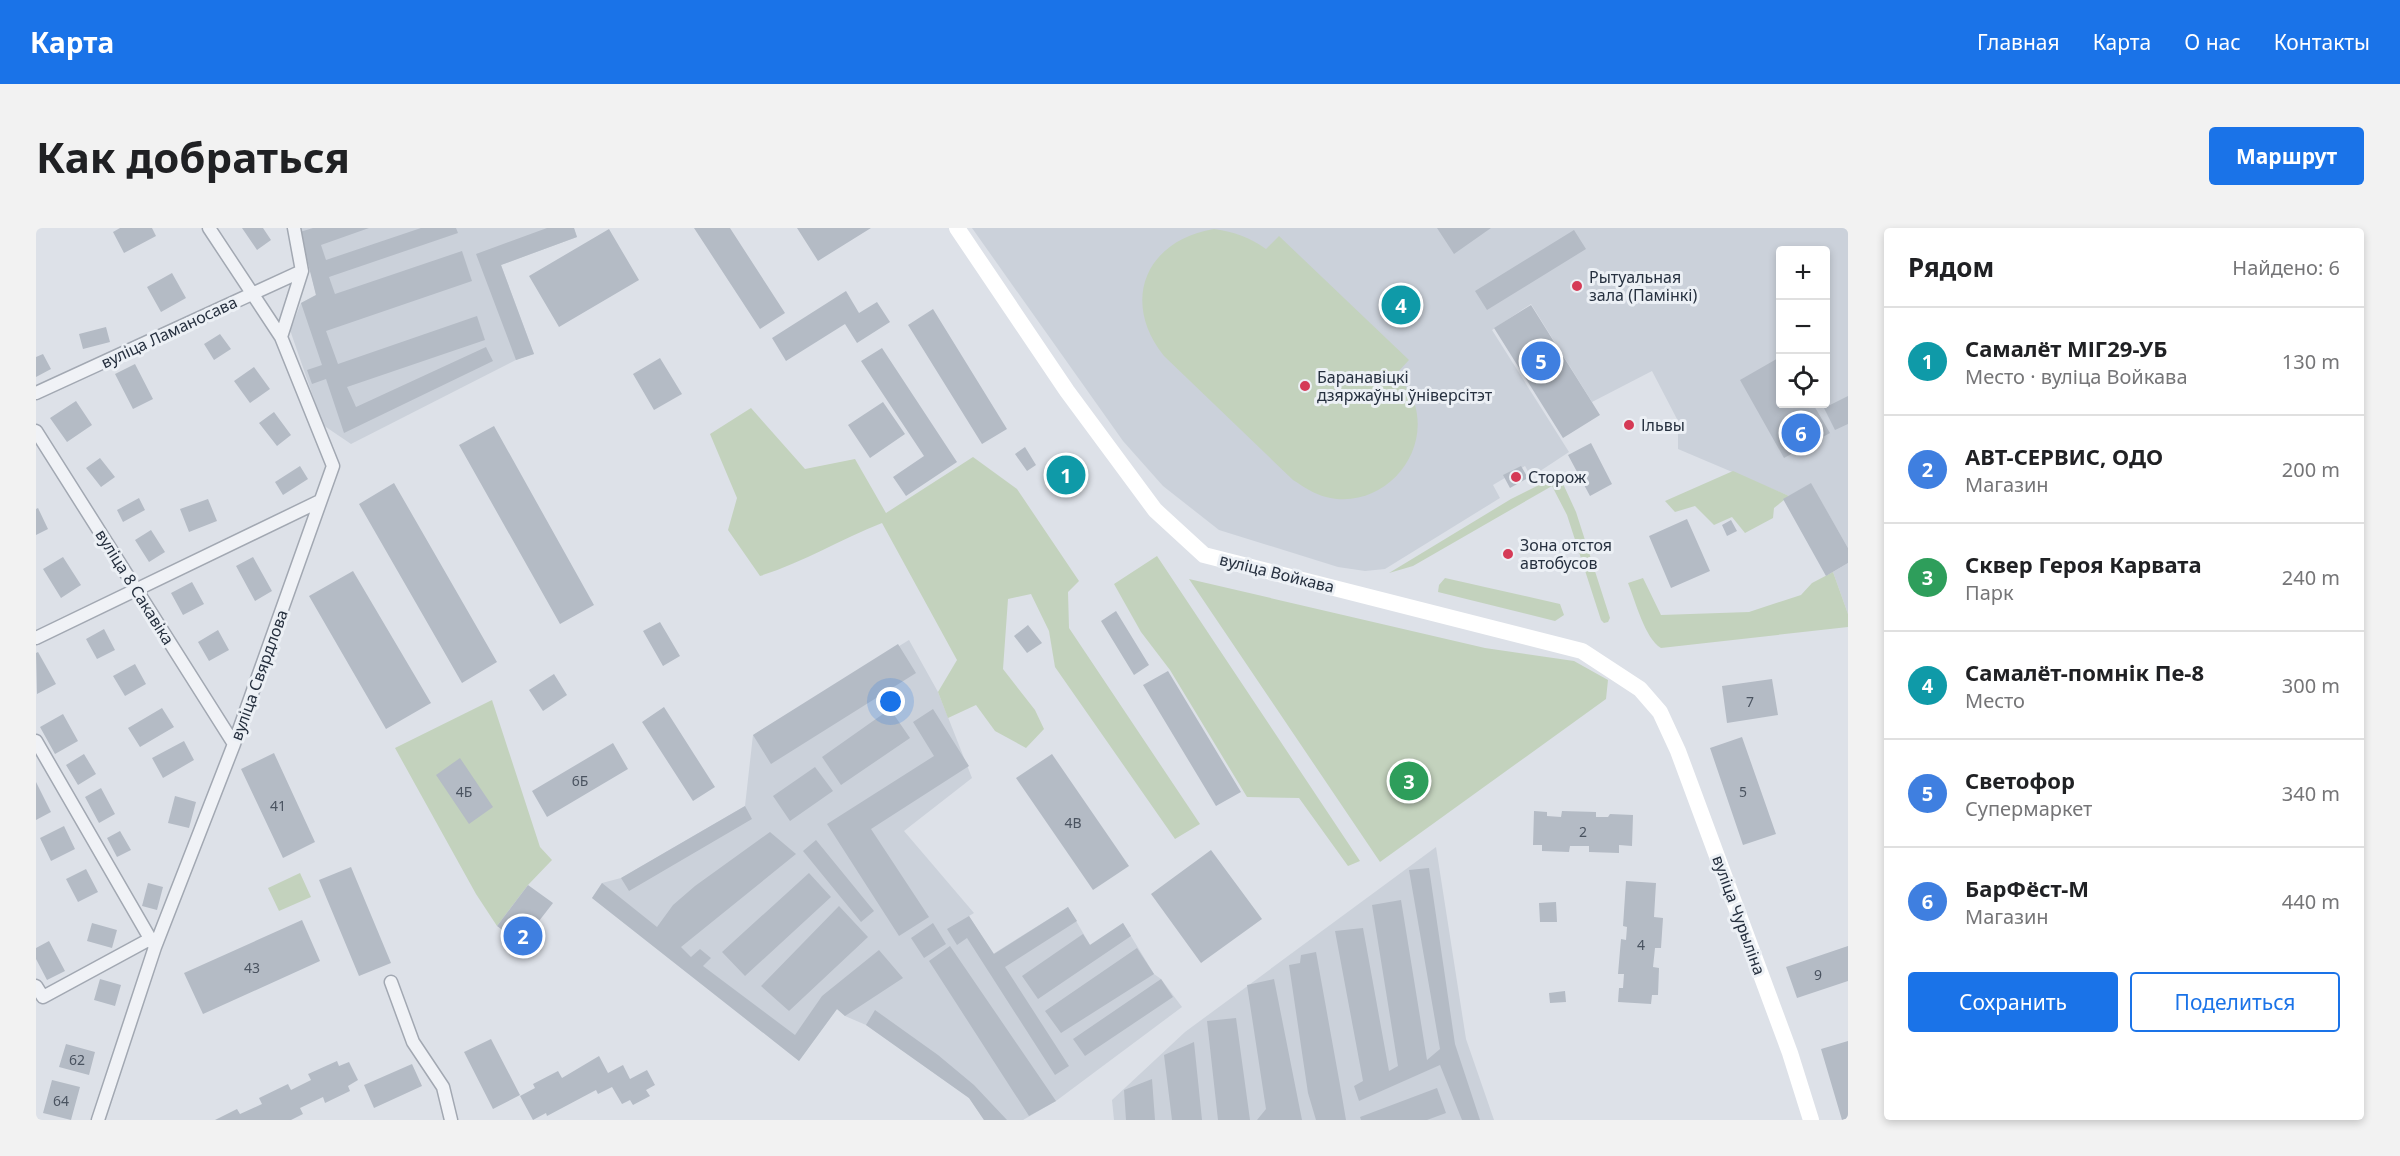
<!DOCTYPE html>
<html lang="ru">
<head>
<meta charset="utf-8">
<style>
  :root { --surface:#fff; --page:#f2f2f2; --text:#202124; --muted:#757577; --line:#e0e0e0; --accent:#1a73e8 }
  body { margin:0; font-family:"Noto Sans",sans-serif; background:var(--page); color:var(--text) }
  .controls { position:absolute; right:18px; top:18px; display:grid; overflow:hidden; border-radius:6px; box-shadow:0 3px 9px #0003 }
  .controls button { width:54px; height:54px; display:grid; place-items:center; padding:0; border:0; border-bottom:2px solid var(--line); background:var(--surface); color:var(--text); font:30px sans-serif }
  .you { position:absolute; left:855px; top:474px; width:21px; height:21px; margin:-15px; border:4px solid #fff; border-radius:50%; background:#1a73e8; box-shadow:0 0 0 9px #1a73e833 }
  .badge { display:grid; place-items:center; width:39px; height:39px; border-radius:50%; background:var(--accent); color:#fff; font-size:20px; font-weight:700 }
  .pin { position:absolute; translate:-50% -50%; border:3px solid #fff; box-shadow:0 2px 6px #0006 }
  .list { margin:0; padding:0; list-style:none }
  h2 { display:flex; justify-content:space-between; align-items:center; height:78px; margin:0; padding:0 24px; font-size:26px }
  h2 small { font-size:20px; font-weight:400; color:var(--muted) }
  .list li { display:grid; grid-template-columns:39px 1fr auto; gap:18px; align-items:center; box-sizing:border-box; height:108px; padding:0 24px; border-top:2px solid var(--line) }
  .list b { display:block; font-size:22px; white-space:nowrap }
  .list p { margin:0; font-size:20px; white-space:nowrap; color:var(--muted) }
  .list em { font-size:20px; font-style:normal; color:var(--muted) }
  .actions { display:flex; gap:12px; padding:18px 24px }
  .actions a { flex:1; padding:14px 0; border:2px solid var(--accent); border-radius:6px; text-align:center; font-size:21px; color:var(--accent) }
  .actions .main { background:var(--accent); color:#fff }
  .icon { flex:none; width:33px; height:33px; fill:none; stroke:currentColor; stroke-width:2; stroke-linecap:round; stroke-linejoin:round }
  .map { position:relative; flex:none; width:1812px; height:892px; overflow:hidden; border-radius:6px }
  header { display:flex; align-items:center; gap:36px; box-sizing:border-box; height:84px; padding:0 30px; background:var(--accent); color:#fff }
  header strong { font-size:28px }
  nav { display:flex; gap:33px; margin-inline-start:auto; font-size:21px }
  .intro { display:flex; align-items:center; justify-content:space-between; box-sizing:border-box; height:144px; padding:0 36px }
  h1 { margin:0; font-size:42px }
  .button { padding:15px 27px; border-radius:6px; background:var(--accent); color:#fff; font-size:21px; font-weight:700 }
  main { display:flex; gap:36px; padding:0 36px }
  aside { flex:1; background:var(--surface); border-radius:6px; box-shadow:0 3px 9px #0003 }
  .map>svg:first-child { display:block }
</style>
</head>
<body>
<header>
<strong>Карта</strong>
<nav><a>Главная</a><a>Карта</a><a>О нас</a><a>Контакты</a></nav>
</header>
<div class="intro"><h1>Как добраться</h1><a class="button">Маршрут</a></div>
<main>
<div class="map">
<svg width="1812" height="892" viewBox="0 0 1812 892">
  <rect width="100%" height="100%" fill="#dde1e8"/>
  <path fill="#cbd1da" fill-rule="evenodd" d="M 264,0 L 538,0 L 541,9 L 465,37 L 498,126 L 480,132 L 315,216 L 287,197 L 254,102 L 265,75 L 280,67 Z
    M 936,0 L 1812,0 L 1812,320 L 1775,256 L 1753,268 L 1642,221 L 1642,193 L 1616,143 L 1556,174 L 1495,76 L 1456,102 L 1533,224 L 1495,249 L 1489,238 L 1457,257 L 1464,270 L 1349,341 L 1329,343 L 1302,339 L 1183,302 L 1127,258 L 1087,213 ZM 1744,22 L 1790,22 L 1790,176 L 1744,176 Z
    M 1812,335 L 1812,386 L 1797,344 Z
    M 873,412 L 902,464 L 936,550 L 868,603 L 938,685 L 933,688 L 957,726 L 1032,679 L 1054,717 L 1087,695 L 1118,746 L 1125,751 L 1146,779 L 1020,873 L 987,892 L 948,892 L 933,870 L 830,797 L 809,788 L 801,781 L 763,833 L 556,670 L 566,655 L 585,650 L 709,578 L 717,507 Z
    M 1400,619 L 1430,811 L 1458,892 L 1078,892 L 1076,872 L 1149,804 Z"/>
  <path fill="#c3d2bd" d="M 1178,1 C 1199,4 1213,9 1230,21 L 1243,8 L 1373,132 L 1360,146 C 1368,155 1375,165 1379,177 C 1394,230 1344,283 1290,269 C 1278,266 1268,259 1257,252 L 1128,128 C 1084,73 1110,12 1178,1 Z
    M 715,180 L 769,241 L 819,231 L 850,285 L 937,229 L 981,261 L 1043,353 L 1032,364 L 1033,400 L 1164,596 L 1139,611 L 1019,439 L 1013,403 L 995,366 L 972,371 L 967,441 L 999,482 L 1008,501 L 990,520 L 959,503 L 940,477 L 912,490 L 902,464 L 921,432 L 846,295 C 805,311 766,335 724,348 L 692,302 L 701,270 L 674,206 Z
    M 1697,243 L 1753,268 L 1738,280 L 1737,290 L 1709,305 L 1696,289 L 1678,297 L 1659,278 L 1639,284 L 1629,273 Z
    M 1523,247 L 1540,284 L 1574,390 L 1572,394 L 1568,395 L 1565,392 L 1531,287 L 1516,258 L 1377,338 L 1353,345 L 1475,271 Z
    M 1121,328 L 1324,633 L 1312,638 L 1263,570 L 1211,569 L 1134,442 L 1105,404 L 1078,356 Z
    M 1797,344 L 1812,386 L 1812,399 L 1625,420 C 1609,411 1599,372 1592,355 L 1607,350 L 1625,387 L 1713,384 L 1765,367 L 1776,355 Z
    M 1409,350 L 1524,376 L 1528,387 L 1519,393 L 1402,364 L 1403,357 Z
    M 1153,351 L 1449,420 L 1538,433 L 1572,452 L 1570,471 L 1344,634 Z
    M 456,472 L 504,619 L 516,632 L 492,657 L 461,698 L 440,666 L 359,520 Z
    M 264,645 L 275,669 L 243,683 L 232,660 Z"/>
  <path fill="#b4bbc5" d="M 84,0 L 116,0 L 120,8 L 88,25 L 77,4 Z
    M 206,0 L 227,0 L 235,12 L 221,22 Z
    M 277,0 L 333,0 L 285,17 L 290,32 L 385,0 L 420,0 L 422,5 L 293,49 L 299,66 L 426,23 L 436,53 L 290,103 L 302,136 L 441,88 L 449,112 L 311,159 L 320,179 L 450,119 L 457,133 L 308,205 L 290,151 L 276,156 L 271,142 L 286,137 L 265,75 L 280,67 L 264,4 Z
    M 511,0 L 538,0 L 541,9 L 465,37 L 498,126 L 480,132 L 440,26 Z
    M 658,0 L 694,0 L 749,85 L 724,101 Z
    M 761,0 L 835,0 L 782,33 Z
    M 1401,0 L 1455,0 L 1418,26 Z
    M 573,1 L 603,52 L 523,99 L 493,48 Z
    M 1538,2 L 1550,21 L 1451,82 L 1439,63 Z
    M 136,45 L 150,70 L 125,84 L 111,59 Z
    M 810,63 L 823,85 L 841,74 L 854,94 L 821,115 L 809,96 L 750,133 L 736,110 Z
    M 1495,77 L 1564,187 L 1527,210 L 1458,100 Z
    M 897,81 L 971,201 L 946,216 L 872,97 Z
    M 70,99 L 74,114 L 47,121 L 43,106 Z
    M 184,106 L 195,121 L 178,132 L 168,116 Z
    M 846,120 L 921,234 L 870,268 L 857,249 L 888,228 L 825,133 Z
    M 7,126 L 15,141 L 0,149 L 0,129 Z
    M 1744,129 L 1744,176 L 1777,176 L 1794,205 L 1748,230 L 1704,152 Z
    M 624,130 L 646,166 L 618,182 L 597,146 Z
    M 99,136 L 117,171 L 97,181 L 79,146 Z
    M 218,139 L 234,161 L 214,175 L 198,153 Z
    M 1812,168 L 1812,196 L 1799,202 L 1788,180 Z
    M 40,173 L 56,197 L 31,214 L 14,190 Z
    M 847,174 L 869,206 L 834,230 L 812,197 Z
    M 238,184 L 255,207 L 241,218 L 223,195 Z
    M 458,198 L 558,377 L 524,396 L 423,217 Z
    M 1555,215 L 1576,256 L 1554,268 L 1532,227 Z
    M 989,219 L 1000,237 L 991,243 L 979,226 Z
    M 64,230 L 79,249 L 65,259 L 50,240 Z
    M 264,238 L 272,251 L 247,267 L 239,254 Z
    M 1485,238 L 1492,250 L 1474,260 L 1467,247 Z
    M 358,255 L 461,434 L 426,455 L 323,276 Z
    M 1775,255 L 1812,320 L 1812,335 L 1790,348 L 1747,271 Z
    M 103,270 L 109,282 L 87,294 L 81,282 Z
    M 172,271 L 181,293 L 153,304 L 144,281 Z
    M 2,280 L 12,301 L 0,307 L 0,281 Z
    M 1651,291 L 1674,343 L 1635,360 L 1613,308 Z
    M 1695,292 L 1701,303 L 1691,308 L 1686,297 Z
    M 115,302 L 129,324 L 113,334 L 99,312 Z
    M 27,329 L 45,357 L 25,370 L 7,341 Z
    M 217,329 L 236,363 L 219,373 L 200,338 Z
    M 317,343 L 395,475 L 350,501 L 273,368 Z
    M 156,354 L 168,376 L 147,387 L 135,365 Z
    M 1080,383 L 1113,437 L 1098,447 L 1065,393 Z
    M 624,394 L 644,428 L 627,438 L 607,403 Z
    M 992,397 L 1006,415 L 991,425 L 978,408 Z
    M 68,401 L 79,422 L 61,431 L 50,411 Z
    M 182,402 L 193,422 L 173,433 L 162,414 Z
    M 862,416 L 880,445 L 735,536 L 717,507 Z
    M 2,424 L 20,456 L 1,466 L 0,425 Z
    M 99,436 L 110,456 L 89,468 L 77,448 Z
    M 1132,443 L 1205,564 L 1180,578 L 1107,457 Z
    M 518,446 L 531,467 L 507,483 L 493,462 Z
    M 1736,451 L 1742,487 L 1691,495 L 1686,458 Z
    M 628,479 L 679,559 L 657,573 L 606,494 Z
    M 126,480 L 138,499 L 104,519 L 92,500 Z
    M 854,481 L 874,510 L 805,557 L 786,529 Z
    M 897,481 L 933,538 L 835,601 L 893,689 L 863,708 L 791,596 L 898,528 L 877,494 Z
    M 27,486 L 42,513 L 19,526 L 4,499 Z
    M 1706,509 L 1740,606 L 1707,617 L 1674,520 Z
    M 148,513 L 158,532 L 127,550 L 116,530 Z
    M 577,515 L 592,541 L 511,589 L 496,563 Z
    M 238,525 L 279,614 L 247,630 L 205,541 Z
    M 48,526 L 60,546 L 42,557 L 30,537 Z
    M 1016,526 L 1093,638 L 1057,662 L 980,550 Z
    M 424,530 L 457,579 L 433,596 L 400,547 Z
    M 779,539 L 797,563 L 754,593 L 737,568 Z
    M 0,554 L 15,584 L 0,592 Z
    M 65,560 L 79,586 L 63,595 L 49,569 Z
    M 139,568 L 160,574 L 153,600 L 132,595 Z
    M 709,578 L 716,591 L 593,663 L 585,650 Z
    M 1498,583 L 1511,584 L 1511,588 L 1525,589 L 1526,583 L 1560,584 L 1560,589 L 1572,589 L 1574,586 L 1597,587 L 1596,618 L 1583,617 L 1583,625 L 1553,624 L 1553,618 L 1534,618 L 1533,624 L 1506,623 L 1506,617 L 1497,617 Z
    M 28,598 L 39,621 L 15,633 L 4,610 Z
    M 84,603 L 95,622 L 81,629 L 71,610 Z
    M 734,604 L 760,626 L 645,719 L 655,729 L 664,721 L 675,730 L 667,738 L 759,807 L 786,768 L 843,722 L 867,750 L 809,788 L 801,781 L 763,833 L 556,670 L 566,655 L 621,699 L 637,677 L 659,658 Z
    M 780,612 L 838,683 L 825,694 L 767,623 Z
    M 1175,622 L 1226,691 L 1165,735 L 1115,666 Z
    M 315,639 L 355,735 L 323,748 L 283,652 Z
    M 1393,640 L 1419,816 L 1444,892 L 1426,892 L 1404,837 L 1323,873 L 1318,858 L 1327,853 L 1299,703 L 1327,700 L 1353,843 L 1362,838 L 1336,677 L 1365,672 L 1391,832 L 1404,821 L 1373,642 Z
    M 50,641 L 62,664 L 42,674 L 30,651 Z
    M 773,645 L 795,669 L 709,748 L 686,724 Z
    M 1590,653 L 1620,655 L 1618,689 L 1627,690 L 1625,720 L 1619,720 L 1617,739 L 1623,740 L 1622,767 L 1616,767 L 1615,776 L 1582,774 L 1583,760 L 1587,760 L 1588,746 L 1582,746 L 1585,711 L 1590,712 L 1591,699 L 1587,698 Z
    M 112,655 L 127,659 L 121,682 L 106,678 Z
    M 492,657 L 517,675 L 496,702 L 508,711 L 497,725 L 461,698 Z
    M 1520,674 L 1521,694 L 1504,694 L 1503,675 Z
    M 803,678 L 832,709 L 753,783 L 725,758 Z
    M 1032,679 L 1041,693 L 969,739 L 1033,838 L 1019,847 L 931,710 L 921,717 L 911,701 L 933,688 L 958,726 Z
    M 266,692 L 284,733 L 167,786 L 148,745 Z
    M 56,695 L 81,702 L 76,720 L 51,713 Z
    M 897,695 L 910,716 L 888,730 L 875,710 Z
    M 1087,695 L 1095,708 L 1002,771 L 986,748 L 1047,706 L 1054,717 Z
    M 13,713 L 29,743 L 11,752 L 0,731 L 0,720 Z
    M 914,718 L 1020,873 L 993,888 L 893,733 Z
    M 1812,718 L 1812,753 L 1761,770 L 1750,739 Z
    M 1101,720 L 1118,746 L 1025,805 L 1009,783 Z
    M 1280,724 L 1304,857 L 1310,892 L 1280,892 L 1272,865 L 1253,737 L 1264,735 L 1265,727 Z
    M 64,751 L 85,757 L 79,778 L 58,772 Z
    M 1125,751 L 1137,769 L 1049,828 L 1037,811 Z
    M 1238,751 L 1266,892 L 1221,892 L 1230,881 L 1211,757 Z
    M 1529,763 L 1530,774 L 1514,775 L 1513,765 Z
    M 839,782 L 902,827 L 938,857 L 971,892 L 948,892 L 933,870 L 830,797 Z
    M 1200,790 L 1214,892 L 1182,892 L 1171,793 Z
    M 455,811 L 484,867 L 457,881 L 428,824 Z
    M 1812,813 L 1812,890 L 1806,892 L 1785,821 Z
    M 1158,814 L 1166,892 L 1136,892 L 1128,827 Z
    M 30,816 L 59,824 L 53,847 L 23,839 Z
    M 563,828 L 572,845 L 587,837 L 594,851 L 611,842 L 619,857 L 610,862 L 614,868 L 597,877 L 594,872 L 586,876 L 576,859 L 562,866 L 560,862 L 511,888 L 510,885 L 497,892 L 484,868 L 499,860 L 497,856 L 522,843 L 526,850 Z
    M 301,833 L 303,838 L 313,834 L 322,852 L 312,858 L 314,863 L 289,875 L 287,869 L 264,880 L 267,886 L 255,892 L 179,892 L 201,881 L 204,886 L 226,876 L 223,870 L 252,856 L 255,862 L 275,852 L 272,846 Z
    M 376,836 L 386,858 L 338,880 L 328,857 Z
    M 1116,851 L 1119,892 L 1090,892 L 1088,862 Z
    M 16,852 L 44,859 L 35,892 L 7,885 Z
    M 1401,860 L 1410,885 L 1391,892 L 1325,892 L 1324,889 Z"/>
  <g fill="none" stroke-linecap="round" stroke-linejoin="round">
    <g stroke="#a2a8b2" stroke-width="15">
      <path id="minor" d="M 173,0 L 245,109
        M 0,165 L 266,43
        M 0,203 L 198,516
        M 0,410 L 284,273
        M 0,513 L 119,719
        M 355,754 L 377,814 L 407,859 L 415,892
        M 0,758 L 7,769 L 114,711
        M 62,892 L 119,719 L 198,516 L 297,238 L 245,109 L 266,43 L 258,0"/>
    </g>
    <use href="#minor" stroke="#f0f2f6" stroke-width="12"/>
    <path stroke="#fff" stroke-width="16" d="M 921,0 L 1031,163 L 1119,282 L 1168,327 L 1546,423 L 1604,461 L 1624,484 L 1642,523 L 1754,825 L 1775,892"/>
  </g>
  <g fill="#d53a56" stroke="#ecf0f5" stroke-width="2">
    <circle cx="1541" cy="58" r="6"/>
    <circle cx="1269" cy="158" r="6"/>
    <circle cx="1593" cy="197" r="6"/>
    <circle cx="1480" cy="249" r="6"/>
    <circle cx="1472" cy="326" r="6"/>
  </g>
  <g text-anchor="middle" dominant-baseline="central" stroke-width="6" stroke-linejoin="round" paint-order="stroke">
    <g font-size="14" fill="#4a5360">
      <text x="1714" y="473">7</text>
      <text x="544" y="552">6Б</text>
      <text x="428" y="563">4Б</text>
      <text x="1707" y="563">5</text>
      <text x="242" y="577">41</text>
      <text x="1037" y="594">4В</text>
      <text x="1547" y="603">2</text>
      <text x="1605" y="716">4</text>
      <text x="216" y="739">43</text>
      <text x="1782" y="746">9</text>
      <text x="41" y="831">62</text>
      <text x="25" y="872">64</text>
    </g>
    <g font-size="16" fill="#26303f" stroke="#ecf0f5" text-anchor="start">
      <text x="1553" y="49">Рытуальная<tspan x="1553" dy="18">зала (Памінкі)</tspan></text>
      <text x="1281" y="149">Баранавіцкі<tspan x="1281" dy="18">дзяржаўны ўніверсітэт</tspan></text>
      <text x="1605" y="197">Ільвы</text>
      <text x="1492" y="249">Сторож</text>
      <text x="1484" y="317">Зона отстоя<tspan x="1484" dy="18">автобусов</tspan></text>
    </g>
    <g font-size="16" fill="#26303f" stroke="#ecf0f5">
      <text transform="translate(133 104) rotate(-25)">вуліца Ламаносава</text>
      <text transform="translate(1241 345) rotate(14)">вуліца Войкава</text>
      <text transform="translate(99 359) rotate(58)">вуліца 8 Сакавіка</text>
      <text transform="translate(223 447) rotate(-70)">вуліца Свярдлова</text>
      <text transform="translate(1703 687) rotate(70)">вуліца Чурыліна</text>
    </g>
  </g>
</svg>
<div class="controls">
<button>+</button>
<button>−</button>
<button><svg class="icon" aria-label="locate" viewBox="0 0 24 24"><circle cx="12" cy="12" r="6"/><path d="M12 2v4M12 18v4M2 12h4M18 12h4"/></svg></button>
</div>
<div class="you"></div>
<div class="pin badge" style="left:1030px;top:247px;background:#0f9aa8">1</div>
<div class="pin badge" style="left:487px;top:708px;background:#3f7fe0">2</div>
<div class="pin badge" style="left:1373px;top:553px;background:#2e9e5b">3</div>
<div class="pin badge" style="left:1365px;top:77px;background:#0f9aa8">4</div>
<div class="pin badge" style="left:1505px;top:133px;background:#3f7fe0">5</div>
<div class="pin badge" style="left:1765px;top:205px;background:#3f7fe0">6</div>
</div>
<aside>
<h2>Рядом<small>Найдено: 6</small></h2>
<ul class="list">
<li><span class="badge" style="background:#0f9aa8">1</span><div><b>Самалёт МІГ29-УБ</b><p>Место · вуліца Войкава</p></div><em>130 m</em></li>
<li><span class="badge" style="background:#3f7fe0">2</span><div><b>АВТ-СЕРВИС, ОДО</b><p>Магазин</p></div><em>200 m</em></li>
<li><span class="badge" style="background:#2e9e5b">3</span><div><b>Сквер Героя Карвата</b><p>Парк</p></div><em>240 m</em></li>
<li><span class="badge" style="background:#0f9aa8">4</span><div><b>Самалёт-помнік Пе-8</b><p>Место</p></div><em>300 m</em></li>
<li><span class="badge" style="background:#3f7fe0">5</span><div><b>Светофор</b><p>Супермаркет</p></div><em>340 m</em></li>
<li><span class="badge" style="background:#3f7fe0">6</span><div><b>БарФёст-М</b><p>Магазин</p></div><em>440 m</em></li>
</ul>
<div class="actions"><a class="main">Сохранить</a><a>Поделиться</a></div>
</aside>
</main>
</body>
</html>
